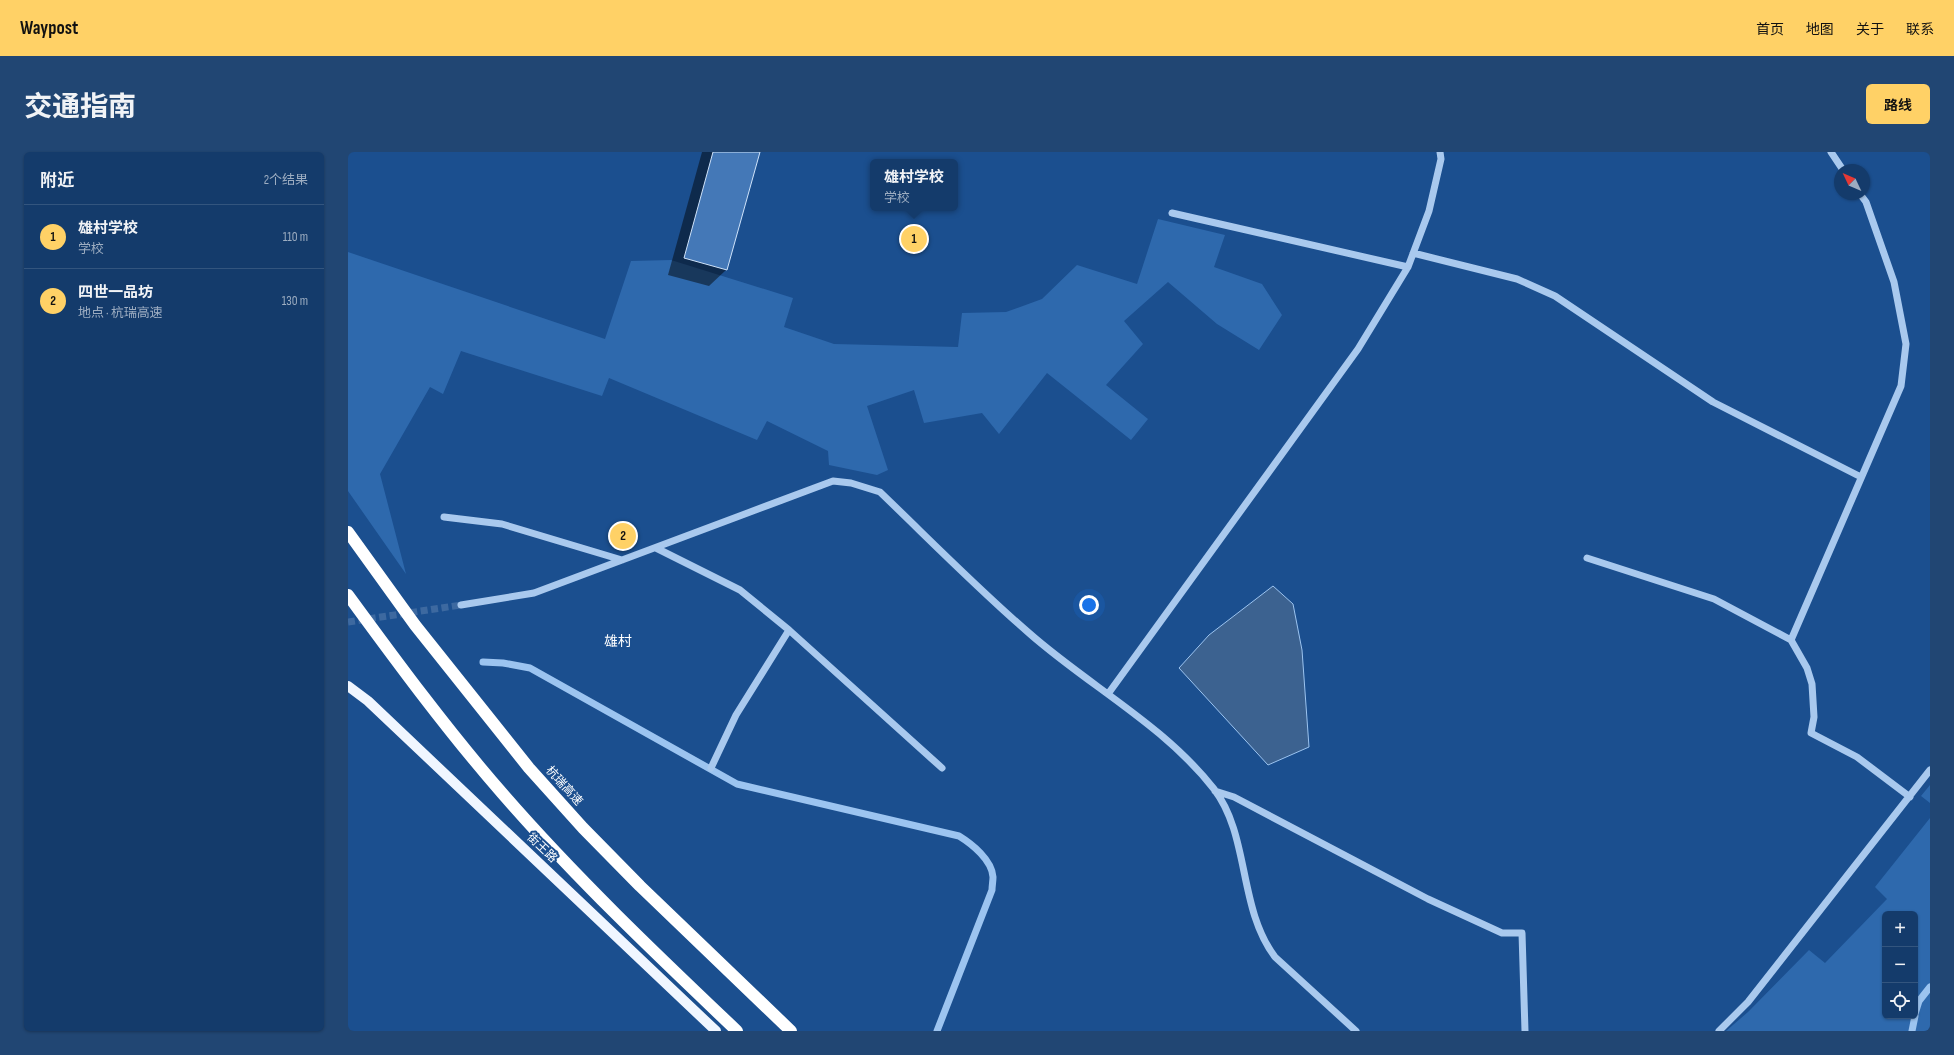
<!DOCTYPE html>
<html lang="zh">
<head>
<meta charset="utf-8">
<style>
  :root { --surface:#143b6b; --page:#214673; --text:#f1f3f6; --muted:#9dadc1; --line:#33557e; --accent:#ffd166 }
  body { margin:0; font-family:"Sofia Sans Condensed","Noto Sans SC",sans-serif; background:var(--page); color:var(--text) }
  .controls { position:absolute; right:12px; bottom:12px; display:grid; overflow:hidden; border-radius:6px; box-shadow:0 1px 3px #0004 }
  .controls button { width:36px; height:36px; display:grid; place-items:center; padding:0; border:0; border-bottom:1px solid var(--line); background:var(--surface); color:var(--text); font:20px sans-serif }
  .compass { position:absolute; left:1486px; top:12px; width:36px; height:36px; border-radius:50%; background:var(--surface); box-shadow:0 1px 3px #0004; rotate:314deg }
  .you { position:absolute; left:741px; top:453px; width:14px; height:14px; margin:-10px; border:3px solid #fff; border-radius:50%; background:#1a73e8; box-shadow:0 0 0 6px #1a73e833 }
  .badge { display:grid; place-items:center; width:26px; height:26px; border-radius:50%; background:var(--accent); color:#111; font-size:13px; font-weight:700 }
  .pin { position:absolute; translate:-50% -50%; border:2px solid #fff; box-shadow:0 1px 4px #0006 }
  .popup { position:absolute; left:522px; top:7px; width:88px; height:52px; box-sizing:border-box; display:grid; place-content:center; border-radius:6px; background:var(--surface); filter:drop-shadow(0 1px 3px #0005); font-size:13px; white-space:nowrap; color:var(--muted) }
  .popup b { font-size:15px; color:var(--text) }
  .popup::after { content:''; position:absolute; left:50%; top:100%; margin-left:-8px; border:8px solid transparent; border-top-color:var(--surface) }
  .list { margin:0; padding:0; list-style:none }
  h2 { display:flex; justify-content:space-between; align-items:center; height:52px; margin:0; padding:0 16px; font-size:17px }
  h2 small { font-size:13px; font-weight:400; color:var(--muted) }
  .list li { display:grid; grid-template-columns:26px 1fr auto; gap:12px; align-items:center; box-sizing:border-box; height:64px; padding:0 16px; border-top:1px solid var(--line) }
  .list b { display:block; font-size:15px; white-space:nowrap }
  .list p { margin:0; font-size:13px; white-space:nowrap; color:var(--muted) }
  .list em { font-size:13px; font-style:normal; color:var(--muted) }
  .icon { flex:none; width:22px; height:22px; fill:none; stroke:currentColor; stroke-width:2; stroke-linecap:round; stroke-linejoin:round }
  .map { position:relative; flex:none; width:1582px; height:879px; overflow:hidden; border-radius:6px }
  header { display:flex; align-items:center; gap:24px; box-sizing:border-box; height:56px; padding:0 20px; background:var(--accent); color:#111 }
  header strong { font-size:19px }
  nav { display:flex; gap:22px; margin-inline-start:auto; font-size:14px }
  .intro { display:flex; align-items:center; justify-content:space-between; box-sizing:border-box; height:96px; padding:0 24px }
  h1 { margin:0; font-size:28px }
  .button { padding:10px 18px; border-radius:6px; background:var(--accent); color:#111; font-size:14px; font-weight:700 }
  main { display:flex; gap:24px; padding:0 24px }
  aside { flex:1; background:var(--surface); border-radius:6px; box-shadow:0 1px 3px #0004 }
  .map>svg:first-child { display:block }
</style>
</head>
<body>
<header>
<strong>Waypost</strong>
<nav><a>首页</a><a>地图</a><a>关于</a><a>联系</a></nav>
</header>
<div class="intro"><h1>交通指南</h1><a class="button">路线</a></div>
<main>
<aside>
<h2>附近<small>2个结果</small></h2>
<ul class="list">
<li><span class="badge">1</span><div><b>雄村学校</b><p>学校</p></div><em>110 m</em></li>
<li><span class="badge">2</span><div><b>四世一品坊</b><p>地点 · 杭瑞高速</p></div><em>130 m</em></li>
</ul>
</aside>
<div class="map">
<svg width="1582" height="879" viewBox="0 0 1582 879">
  <rect width="100%" height="100%" fill="#1b4f8f"/>
  <path fill="#2e69ad" fill-rule="evenodd" d="M 810,67 L 877,83 L 866,115 L 914,132 L 934,163 L 911,198 L 869,172 L 820,130 L 776,169 L 795,192 L 758,233 L 800,267 L 783,288 L 699,221 L 651,282 L 634,261 L 576,271 L 566,238 L 519,254 L 540,318 L 529,323 L 481,313 L 480,299 L 419,269 L 409,288 L 261,226 L 254,244 L 113,199 L 95,242 L 82,235 L 32,322 L 58,422 L 0,339 L 0,100 L 257,187 L 283,109 L 323,108 L 445,146 L 436,175 L 486,192 L 610,195 L 614,161 L 658,160 L 694,147 L 729,113 L 789,132 Z
    M 1582,633 L 1582,651 L 1573,644 Z
    M 1582,666 L 1582,879 L 1378,879 L 1400,860 L 1461,798 L 1477,811 L 1539,747 L 1527,735 ZM 1537,762 L 1567,762 L 1567,864 L 1537,864 Z"/>
  <path fill="#3c6290" stroke="#9cc4f0" d="M 925,434 L 945,452 L 954,498 L 961,595 L 920,613 L 831,516 L 861,483 Z"/>
  <path fill="#0007" d="M 354,0 L 411,0 L 378,118 L 361,134 L 320,123 Z"/>
  <g fill="none" stroke-linecap="round" stroke-linejoin="round">
    <path stroke="#9cc4f0" stroke-width="7" d="M 135,510 L 155,511 L 182,516 L 389,632 L 611,684 C 624,692 644,708 645,725 C 645,729 644,734 644,738 L 589,879
      M 1567,862 L 1571,849 L 1582,835
      M 1564,879 L 1567,864"/>
  </g>
  <path fill="#4478b7" stroke="#cfe3fa" d="M 365,0 L 412,0 L 379,118 L 336,106 Z"/>
  <g fill="none" stroke-linecap="round" stroke-linejoin="round">
    <path stroke="#3d69a0" stroke-width="7" stroke-dasharray="7 3.5" stroke-linecap="butt" d="M 0,470 L 113,453"/>
    <path stroke="#a9c9ee" stroke-width="7" d="M 1483,0 L 1495,18
      M 824,61 L 1060,115
      M 1065,101 L 1169,127 L 1207,144 L 1365,250 L 1513,325
      M 96,365 L 154,372 L 274,408
      M 308,396 L 392,438 L 441,478 L 594,616
      M 1239,406 L 1366,447 L 1443,488 L 1459,516 L 1464,532 L 1466,565 L 1463,581 L 1509,605 L 1562,645
      M 113,453 L 186,441 L 485,329 L 503,331 L 532,340 C 581,387 629,436 681,481 C 741,534 816,573 866,637 C 902,684 890,756 927,805 L 1008,879
      M 1443,488 L 1553,234 L 1558,192 L 1546,130 L 1518,50 L 1512,42
      M 760,542 L 1010,197 L 1060,115 L 1081,59 L 1093,7 L 1092,0
      M 363,616 L 388,563 L 441,478
      M 867,639 L 886,645 L 1080,747 L 1154,781 L 1174,781 L 1177,879
      M 1371,879 L 1400,850 L 1582,618"/>
    <path stroke="#f0f6ff" stroke-width="10" d="M 0,534 L 20,549 L 368,879"/>
    <path stroke="#fff" stroke-width="12" d="M 0,380 L 67,473 L 181,616 L 235,676 L 292,734 L 443,879
      M 0,443 C 49,510 99,578 154,641 C 227,725 308,802 389,879"/>
  </g>
  <g text-anchor="middle" dominant-baseline="central" stroke-width="4" stroke-linejoin="round" paint-order="stroke">
    <g font-size="12" fill="#fff" stroke="#1b4f8f">
      <text transform="translate(216 634) rotate(48)">杭瑞高速</text>
      <text transform="translate(194 696) rotate(44)">街王路</text>
    </g>
    <g font-size="14" fill="#fff" stroke="#1b4f8f">
      <text x="270" y="489">雄村</text>
    </g>
  </g>
</svg>
<div class="controls">
<button>+</button>
<button>−</button>
<button><svg class="icon" aria-label="locate" viewBox="0 0 24 24"><circle cx="12" cy="12" r="6"/><path d="M12 2v4M12 18v4M2 12h4M18 12h4"/></svg></button>
</div>
<svg class="compass" viewBox="-18 -18 36 36"><path d="M0-13l5 13h-10z" fill="#e53935"/><path d="M0 13l5-13h-10z" fill="#9dadc1"/></svg>
<div class="you"></div>
<div class="pin badge" style="left:566px;top:87px">1</div>
<div class="popup"><b>雄村学校</b>学校</div>
<div class="pin badge" style="left:275px;top:384px">2</div>
</div>
</main>
</body>
</html>
